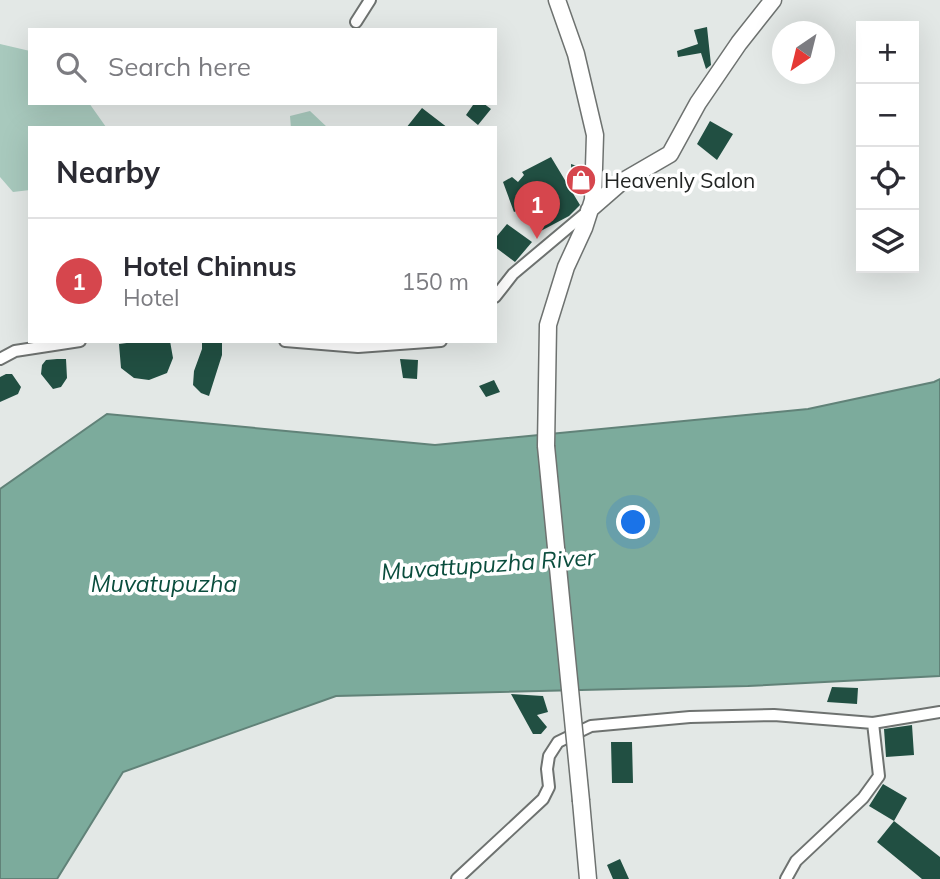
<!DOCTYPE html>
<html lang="en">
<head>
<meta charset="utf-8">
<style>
  :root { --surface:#fff; --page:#f2f2f3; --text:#2b2b33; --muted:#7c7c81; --line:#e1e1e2; --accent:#d6464d }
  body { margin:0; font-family:Mulish,sans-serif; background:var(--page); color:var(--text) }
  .controls { position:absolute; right:21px; top:21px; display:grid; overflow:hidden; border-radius:0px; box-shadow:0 7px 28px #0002 }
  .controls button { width:63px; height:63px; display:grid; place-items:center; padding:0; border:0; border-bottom:2px solid var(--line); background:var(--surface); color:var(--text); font:35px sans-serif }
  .compass { position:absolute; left:772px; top:21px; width:63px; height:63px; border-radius:50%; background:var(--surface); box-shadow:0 7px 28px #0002; rotate:215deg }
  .you { position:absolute; left:634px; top:523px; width:24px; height:24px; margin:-18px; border:5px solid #fff; border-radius:50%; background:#1a73e8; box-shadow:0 0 0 10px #1a73e833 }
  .badge { display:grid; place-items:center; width:46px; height:46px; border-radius:50%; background:var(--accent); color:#fff; font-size:23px; font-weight:700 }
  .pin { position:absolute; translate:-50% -58px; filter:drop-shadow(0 2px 4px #0008) }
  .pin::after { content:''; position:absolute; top:37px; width:24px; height:21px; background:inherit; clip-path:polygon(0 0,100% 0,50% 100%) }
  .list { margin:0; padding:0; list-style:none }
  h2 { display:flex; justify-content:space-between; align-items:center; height:91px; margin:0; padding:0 28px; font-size:30px }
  h2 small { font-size:23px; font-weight:400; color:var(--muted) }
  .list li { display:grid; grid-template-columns:46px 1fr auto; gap:21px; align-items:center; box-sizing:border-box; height:126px; padding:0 28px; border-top:2px solid var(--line) }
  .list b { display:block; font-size:26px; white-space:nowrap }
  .list p { margin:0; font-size:23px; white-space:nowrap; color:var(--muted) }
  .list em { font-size:23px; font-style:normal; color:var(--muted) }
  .icon { flex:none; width:38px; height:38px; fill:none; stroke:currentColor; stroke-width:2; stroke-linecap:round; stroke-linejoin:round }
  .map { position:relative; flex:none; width:940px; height:879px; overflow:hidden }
  .search { position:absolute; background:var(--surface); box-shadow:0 7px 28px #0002; left:28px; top:28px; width:469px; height:77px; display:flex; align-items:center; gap:18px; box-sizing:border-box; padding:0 24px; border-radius:0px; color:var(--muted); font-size:26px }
  .panel { position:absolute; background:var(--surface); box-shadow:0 7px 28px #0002; left:28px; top:126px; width:469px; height:217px; border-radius:0px }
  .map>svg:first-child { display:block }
</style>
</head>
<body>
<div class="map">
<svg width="940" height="879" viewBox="0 0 940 879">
  <rect width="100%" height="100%" fill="#e3e8e6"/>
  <path fill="#a8c9bd" d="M 0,44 L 30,51 L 30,103 L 89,103 L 106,127 L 30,128 L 30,190 L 13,192 L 0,177 Z
    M 310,111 L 328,128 L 291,128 L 290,116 Z"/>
  <path fill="#7cab9c" stroke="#618278" stroke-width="2" d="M 940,379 L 940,676 L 748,686 L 336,696 L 123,772 L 57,879 L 0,879 L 0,489 L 107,414 L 435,445 L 808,409 L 934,382 Z"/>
  <path fill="#214f42" d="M 707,27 L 711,65 L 706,69 L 701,53 L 678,57 L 677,51 L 698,44 L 694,30 Z
    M 483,103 L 491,109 L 478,125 L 466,115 L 473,105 Z
    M 422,108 L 448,128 L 406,128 Z
    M 710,121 L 733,134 L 717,160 L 697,144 Z
    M 551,157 L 580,205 L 569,216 L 537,233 L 537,202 L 514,212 L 503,182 L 512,177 L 518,182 L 524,175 L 522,172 Z
    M 571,164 L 583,168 L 583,186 L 572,186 Z
    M 507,224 L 532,242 L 515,262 L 495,247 L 497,236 Z
    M 142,341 L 170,341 L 173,358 L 167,373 L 149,380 L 134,378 L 121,368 L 119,344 Z
    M 202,341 L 222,341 L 222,355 L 209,396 L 201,393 L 193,385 L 194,371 L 202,349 Z
    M 57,359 L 66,359 L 67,378 L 61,387 L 53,389 L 41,374 L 42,365 L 46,360 Z
    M 400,359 L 418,360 L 417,379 L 403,378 Z
    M 6,374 L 12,374 L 21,387 L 18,394 L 0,402 L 0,377 Z
    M 494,380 L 500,392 L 486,397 L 479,386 Z
    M 832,687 L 858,688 L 857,704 L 827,702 Z
    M 511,694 L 543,696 L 548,712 L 537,715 L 547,727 L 541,734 L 533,734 Z
    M 912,725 L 914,755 L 886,757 L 884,729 Z
    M 611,742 L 632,742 L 633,783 L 612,783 Z
    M 883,784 L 907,798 L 894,821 L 869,806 Z
    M 894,821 L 940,857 L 940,879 L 922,879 L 877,842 Z
    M 620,859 L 629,879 L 613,879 L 607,865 Z"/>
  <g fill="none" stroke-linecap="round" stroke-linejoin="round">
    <g stroke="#6e7270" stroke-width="14">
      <path id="street" d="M 356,22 L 370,0
        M 495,297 L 513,274 L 588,211
        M 285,341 L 358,347 L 441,341
        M 0,359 L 15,351 L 80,341
        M 457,879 L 543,799 L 549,787 L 547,769 L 549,756 L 558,742 L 591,726 L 690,717 L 774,715 L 873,723 L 940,712
        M 786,879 L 796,861 L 863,798 L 879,776 L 873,723"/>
    </g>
    <g stroke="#6e7270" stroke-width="19">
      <path id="secondary" d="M 589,210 L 620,183 L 670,154 L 698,103 L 739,43 L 773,0
        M 546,446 L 548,325 L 566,267 L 584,228 L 593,200 L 595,135 L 576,54 L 557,0
        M 581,801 L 588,879"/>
    </g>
    <use href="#street" stroke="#fff" stroke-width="10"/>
    <use href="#secondary" stroke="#fff" stroke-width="16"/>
    <g stroke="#6e7270" stroke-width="19" stroke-linecap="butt">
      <path id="secondary-bridge" d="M 546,446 L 581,801"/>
    </g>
    <use href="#secondary-bridge" stroke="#fff" stroke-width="16"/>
  </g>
  <defs>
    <g id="shop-disc" transform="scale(1.575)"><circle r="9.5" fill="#d6464d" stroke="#fff"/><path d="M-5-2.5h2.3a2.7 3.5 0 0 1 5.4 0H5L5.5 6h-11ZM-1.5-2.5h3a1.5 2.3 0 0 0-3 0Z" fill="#fff"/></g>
  </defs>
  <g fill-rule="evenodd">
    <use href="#shop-disc" x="581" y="180"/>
  </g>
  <g text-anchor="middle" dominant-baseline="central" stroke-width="7" stroke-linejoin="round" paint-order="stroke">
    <g font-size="21" fill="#222423" stroke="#fff" text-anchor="start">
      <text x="604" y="180">Heavenly Salon</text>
    </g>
    <g font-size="23" font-style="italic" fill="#0a4d3d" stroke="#fff">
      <text transform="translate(488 564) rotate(-4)">Muvattupuzha River</text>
      <text x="164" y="583">Muvatupuzha</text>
    </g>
  </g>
</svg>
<div class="controls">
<button>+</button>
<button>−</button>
<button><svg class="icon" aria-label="locate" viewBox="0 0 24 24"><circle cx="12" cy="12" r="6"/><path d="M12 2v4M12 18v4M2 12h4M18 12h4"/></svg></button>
<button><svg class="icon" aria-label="layers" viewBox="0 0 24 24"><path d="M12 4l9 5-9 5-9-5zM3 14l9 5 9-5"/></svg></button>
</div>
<svg class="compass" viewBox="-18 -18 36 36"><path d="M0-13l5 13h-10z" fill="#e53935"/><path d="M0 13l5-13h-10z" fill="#7c7c81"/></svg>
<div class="you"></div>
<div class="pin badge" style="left:537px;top:239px">1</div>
<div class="search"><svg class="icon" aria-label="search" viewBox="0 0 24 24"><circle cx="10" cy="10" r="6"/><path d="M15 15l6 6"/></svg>Search here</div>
<section class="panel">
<h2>Nearby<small></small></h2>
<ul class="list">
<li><span class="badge">1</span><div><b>Hotel Chinnus</b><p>Hotel</p></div><em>150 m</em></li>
</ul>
</section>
</div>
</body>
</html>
